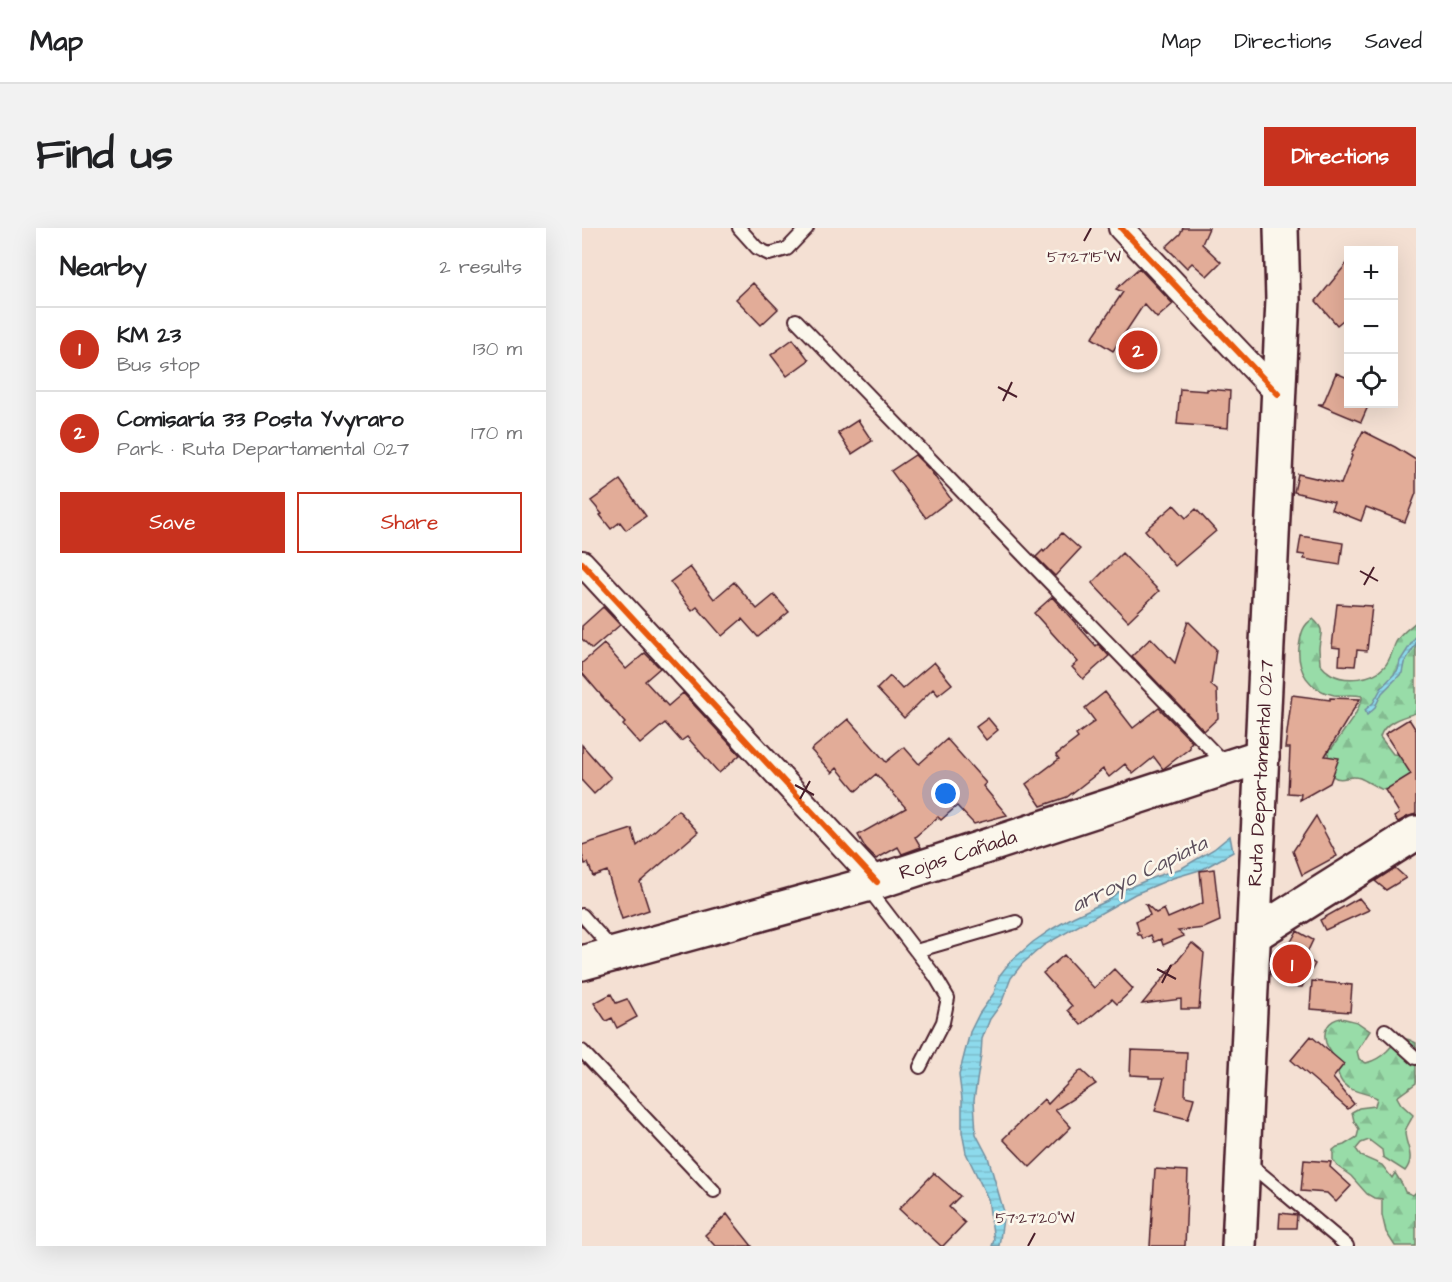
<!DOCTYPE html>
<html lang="en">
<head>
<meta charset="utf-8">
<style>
  :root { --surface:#fff; --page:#f2f2f2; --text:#202124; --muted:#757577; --line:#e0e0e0; --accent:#c8321e }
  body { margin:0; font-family:"Architects Daughter",sans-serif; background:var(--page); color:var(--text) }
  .controls { position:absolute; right:18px; top:18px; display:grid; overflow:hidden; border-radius:0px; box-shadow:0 6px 24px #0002 }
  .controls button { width:54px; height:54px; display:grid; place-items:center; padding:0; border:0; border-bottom:2px solid var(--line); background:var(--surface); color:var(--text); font:30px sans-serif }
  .you { position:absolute; left:364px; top:566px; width:21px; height:21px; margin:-15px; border:4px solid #fff; border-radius:50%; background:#1a73e8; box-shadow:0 0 0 9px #1a73e833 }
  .badge { display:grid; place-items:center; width:39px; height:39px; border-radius:50%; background:var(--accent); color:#fff; font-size:20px; font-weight:700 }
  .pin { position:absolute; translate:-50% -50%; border:3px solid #fff; box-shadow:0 2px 6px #0006 }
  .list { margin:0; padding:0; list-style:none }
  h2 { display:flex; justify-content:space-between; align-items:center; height:78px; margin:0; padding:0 24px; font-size:26px }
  h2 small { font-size:20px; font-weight:400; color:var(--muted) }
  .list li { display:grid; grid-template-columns:39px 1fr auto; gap:18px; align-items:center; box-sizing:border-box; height:84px; padding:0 24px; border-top:2px solid var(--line) }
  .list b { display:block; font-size:22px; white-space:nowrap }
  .list p { margin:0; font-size:20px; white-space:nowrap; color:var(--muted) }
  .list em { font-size:20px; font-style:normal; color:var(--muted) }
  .actions { display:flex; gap:12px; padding:18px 24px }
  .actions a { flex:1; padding:14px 0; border:2px solid var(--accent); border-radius:0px; text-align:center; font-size:21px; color:var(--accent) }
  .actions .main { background:var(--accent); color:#fff }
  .icon { flex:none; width:33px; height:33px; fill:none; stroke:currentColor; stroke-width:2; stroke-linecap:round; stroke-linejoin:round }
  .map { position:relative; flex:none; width:834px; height:1018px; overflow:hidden; border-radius:0px }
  header { display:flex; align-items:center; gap:36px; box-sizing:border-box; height:84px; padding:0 30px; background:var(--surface); border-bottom:2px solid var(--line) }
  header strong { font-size:28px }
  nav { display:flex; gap:33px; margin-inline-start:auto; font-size:21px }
  .intro { display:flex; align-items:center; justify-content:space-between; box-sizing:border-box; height:144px; padding:0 36px }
  h1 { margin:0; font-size:42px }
  .button { padding:15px 27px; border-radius:0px; background:var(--accent); color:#fff; font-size:21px; font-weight:700 }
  main { display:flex; gap:36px; padding:0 36px }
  aside { flex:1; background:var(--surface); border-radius:0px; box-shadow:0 6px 24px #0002 }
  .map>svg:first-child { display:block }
</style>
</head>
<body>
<header>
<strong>Map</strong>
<nav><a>Map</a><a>Directions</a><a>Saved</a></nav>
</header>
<div class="intro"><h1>Find us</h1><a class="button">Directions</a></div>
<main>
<aside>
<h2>Nearby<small>2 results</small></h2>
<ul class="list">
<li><span class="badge">1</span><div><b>KM 23</b><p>Bus stop</p></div><em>130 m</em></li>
<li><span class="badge">2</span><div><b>Comisaría 33 Posta Yvyraro</b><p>Park · Ruta Departamental 027</p></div><em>170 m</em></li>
</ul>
<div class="actions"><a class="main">Save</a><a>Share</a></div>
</aside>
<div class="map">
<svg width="834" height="1018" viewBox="0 0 834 1018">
  <defs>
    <pattern id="forest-firs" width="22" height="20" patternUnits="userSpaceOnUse" patternTransform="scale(1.5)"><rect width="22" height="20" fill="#98dca8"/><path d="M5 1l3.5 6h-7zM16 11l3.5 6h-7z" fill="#84bc91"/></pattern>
    <pattern id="water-rules" width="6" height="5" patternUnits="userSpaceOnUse" patternTransform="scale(1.5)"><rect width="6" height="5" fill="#8ddaec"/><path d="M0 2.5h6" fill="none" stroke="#7bbbcb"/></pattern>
  </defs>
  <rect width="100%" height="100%" fill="#f4e0d3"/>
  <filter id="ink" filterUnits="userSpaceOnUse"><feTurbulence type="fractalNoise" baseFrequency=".0167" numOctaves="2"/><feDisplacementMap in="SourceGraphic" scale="12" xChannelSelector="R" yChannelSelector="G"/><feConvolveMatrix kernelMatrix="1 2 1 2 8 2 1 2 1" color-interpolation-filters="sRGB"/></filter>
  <g filter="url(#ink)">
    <path fill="url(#forest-firs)" stroke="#717e6a" stroke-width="1.5" d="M 731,391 C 744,402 738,406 737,420 C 737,425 738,431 738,436 C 741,440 744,443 749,446 C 763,454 790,452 802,439 C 809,432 810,422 814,414 C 818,406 827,400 834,394 L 834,485 C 820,489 802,494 798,509 L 811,526 L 822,527 L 834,548 C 825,553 811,564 799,561 C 792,558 785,553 778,550 C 772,548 769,549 764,550 C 744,555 745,533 747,520 L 750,520 L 773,487 L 780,471 L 780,468 C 770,466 761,468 752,467 C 727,462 715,443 717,419 C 719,407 720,397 731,391 Z
      M 759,790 L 775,794 L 788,803 L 775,823 L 777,831 L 784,835 C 792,833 799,829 805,823 C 815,812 819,806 834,815 L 834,855 L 815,869 L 819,876 L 831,887 C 829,894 823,899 823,905 C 824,919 834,929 823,943 L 801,929 L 800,922 L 787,912 L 779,915 L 774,921 L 779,928 L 800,937 L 810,950 L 813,945 L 820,956 L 823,964 L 831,967 L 834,964 L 834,1018 L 813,1018 L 804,1004 L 800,987 L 800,971 L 792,970 L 785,966 L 769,948 L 755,938 L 751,932 L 751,922 L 755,919 L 762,917 L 775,909 L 777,901 L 772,893 L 770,884 L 777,880 L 793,878 L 795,870 C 786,865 773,865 764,858 C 756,853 755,840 753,832 C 751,825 746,821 744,815 C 740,802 747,792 759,790 Z"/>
    <path fill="url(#water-rules)" stroke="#728f9f" stroke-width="1.5" d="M 834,408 L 834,416 L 822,435 L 820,445 L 800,465 L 792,481 L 785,487 L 783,482 L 791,475 L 800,459 L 816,442 L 818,433 Z
      M 648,608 L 651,624 L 621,641 L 591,650 L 553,666 L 462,717 L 440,736 L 429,750 L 419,776 L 408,791 L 400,811 L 399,827 L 392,872 L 394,906 L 406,929 L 422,984 L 417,1018 L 410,1018 L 412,1012 L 406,971 L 384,925 L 380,904 L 380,871 L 377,847 L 388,804 L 397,786 L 412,765 L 417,748 L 428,734 L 451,714 L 470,701 L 491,689 L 525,673 L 536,664 L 575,648 L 600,640 L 632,621 Z"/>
    <path fill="#e2ac98" stroke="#4a1f2b" stroke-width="1.5" d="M 601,0 L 627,0 L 620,16 L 639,34 L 625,48 L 610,35 L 605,40 L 584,19 L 598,6 Z
      M 766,34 L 766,88 L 755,97 L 734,73 Z
      M 557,40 L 591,76 L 575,90 L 562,76 L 531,123 L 510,110 L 541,64 L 534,61 Z
      M 171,55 L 196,81 L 179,97 L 154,71 Z
      M 211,111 L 227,132 L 205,148 L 189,127 Z
      M 754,145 L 766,150 L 766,176 L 787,176 L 779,194 L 736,176 L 741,176 Z
      M 598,161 L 625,163 L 625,161 L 648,163 L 646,200 L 595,196 Z
      M 276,192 L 290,213 L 270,226 L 256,205 Z
      M 781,203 L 813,219 L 834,232 L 834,265 L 823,294 L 784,279 L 779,293 L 749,281 L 752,274 L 712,264 L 716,246 L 759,256 L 770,228 L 769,227 Z
      M 333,227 L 348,242 L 369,271 L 344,290 L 309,243 Z
      M 38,252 L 64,288 L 44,302 L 38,294 L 29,301 L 18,287 L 20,286 L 9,273 Z
      M 592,277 L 604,290 L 614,281 L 634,303 L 593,338 L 563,302 Z
      M 480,305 L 498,321 L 473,348 L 454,329 L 461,322 L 462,324 Z
      M 719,308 L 761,315 L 758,337 L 722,331 L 723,327 L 716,326 Z
      M 540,325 L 577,363 L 546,393 L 510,355 Z
      M 108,339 L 132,371 L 152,354 L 175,381 L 192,367 L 207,384 L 176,409 L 160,391 L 140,408 L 115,379 L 110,383 L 88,354 Z
      M 470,369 L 514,418 L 516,416 L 527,428 L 501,451 L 490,439 L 496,434 L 452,385 Z
      M 755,376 L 790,378 L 785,423 L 775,422 L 773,438 L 757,437 L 758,420 L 750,419 Z
      M 21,379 L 38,397 L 10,421 L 0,411 L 0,398 Z
      M 606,393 L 634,421 L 629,457 L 635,462 L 636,490 L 622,503 L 550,428 L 569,410 L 593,435 Z
      M 22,416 L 44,441 L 63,425 L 78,440 L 63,453 L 86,478 L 101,465 L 158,527 L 137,545 L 105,509 L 99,513 L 83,495 L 58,516 L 41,497 L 43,495 L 0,445 L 0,435 Z
      M 352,434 L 370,456 L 356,467 L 351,461 L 322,490 L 295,461 L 308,448 L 320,461 Z
      M 523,464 L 551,500 L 577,480 L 610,514 L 607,517 L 608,520 L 581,541 L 572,529 L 551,546 L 543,536 L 527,549 L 521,541 L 485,569 L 459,578 L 444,556 L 477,531 L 474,527 L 496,510 L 494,507 L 513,493 L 503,480 Z
      M 710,467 L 748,472 L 748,470 L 778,471 L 743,528 L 757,530 L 748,555 L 718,572 L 719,566 L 706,565 L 708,520 L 703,520 Z
      M 406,490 L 416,502 L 404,512 L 394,499 Z
      M 266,491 L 304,534 L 322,519 L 337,536 L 365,511 L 404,555 L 401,558 L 425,587 L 392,596 L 375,578 L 359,592 L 356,589 L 333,609 L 339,619 L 320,626 L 316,619 L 294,631 L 284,621 L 276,607 L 324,580 L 294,546 L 274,563 L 255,540 L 250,545 L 229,522 Z
      M 827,491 L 834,502 L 834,586 L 825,589 L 816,594 L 812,589 L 817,586 L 816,583 L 803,562 L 829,546 L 803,506 Z
      M 0,517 L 29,550 L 12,566 L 0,553 Z
      M 96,582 L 116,604 L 58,654 L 67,682 L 40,691 L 25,643 L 11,648 L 6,635 L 3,636 L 0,627 L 0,617 L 50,601 L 55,618 Z
      M 734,588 L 755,628 L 720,647 L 711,623 Z
      M 813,640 L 824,650 L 804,662 L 793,653 Z
      M 632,641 L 638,693 L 622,700 L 596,703 L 602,708 L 581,717 L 579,711 L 572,714 L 569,707 L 561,711 L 559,707 L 556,707 L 555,704 L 557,703 L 554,693 L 568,687 L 563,675 L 574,685 L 582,681 L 586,690 L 621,675 L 618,643 Z
      M 777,670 L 787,682 L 743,702 L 738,692 Z
      M 715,703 L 731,712 L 723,729 L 733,736 L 720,759 L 708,759 L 709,735 L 700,730 Z
      M 610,715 L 622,725 L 617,781 L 599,781 L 599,771 L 560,776 Z
      M 482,727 L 512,760 L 532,741 L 551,761 L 535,776 L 530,771 L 499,797 L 486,782 L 490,778 L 461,745 Z
      M 730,753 L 770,757 L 768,784 L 728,781 Z
      M 29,766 L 34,775 L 45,771 L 55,789 L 35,800 L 30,790 L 24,793 L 12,775 Z
      M 729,808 L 762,836 L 751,850 L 772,876 L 766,881 L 709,832 Z
      M 549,822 L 605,824 L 603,868 L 612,870 L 606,891 L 573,883 L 582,850 L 567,850 L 567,848 L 548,847 Z
      M 499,842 L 514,856 L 473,882 L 489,899 L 448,939 L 421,911 L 462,871 L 466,876 Z
      M 722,932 L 749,934 L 748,939 L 769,958 L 754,974 L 745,965 L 719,963 Z
      M 573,941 L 606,943 L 603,1018 L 568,1018 Z
      M 352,945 L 378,968 L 367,979 L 383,995 L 361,1018 L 359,1018 L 333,994 L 332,995 L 317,981 Z
      M 698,985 L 715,987 L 714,1000 L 697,1000 Z
      M 145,986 L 154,998 L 170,1018 L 133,1018 L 123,1007 Z"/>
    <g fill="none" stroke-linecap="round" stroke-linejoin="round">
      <g stroke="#4a1f2b" stroke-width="16">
        <path id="lane" d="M 157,0 L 175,20 L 187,26 L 205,21 L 225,0
          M 214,92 L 645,538
          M 285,659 L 353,748 L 366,770 L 361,794 L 338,839
          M 0,687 L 31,722
          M 334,723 L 434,694
          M 803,802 L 834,830
          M 0,823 L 132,963
          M 665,934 L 765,1018"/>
      </g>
      <g stroke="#4a1f2b" stroke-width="28">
        <path id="street" d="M 539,0 L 696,166
          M 0,335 L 295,654"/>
      </g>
      <g stroke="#4a1f2b" stroke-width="38">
        <path id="secondary" d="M 672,707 L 834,605
          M 0,735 L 295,654 L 680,528"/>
      </g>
      <g stroke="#4a1f2b" stroke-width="38">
        <path id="primary" d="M 657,1018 L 701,72 L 699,0"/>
      </g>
      <use href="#lane" stroke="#fbf7ec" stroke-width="12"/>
      <use href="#street" stroke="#fbf7ec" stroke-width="24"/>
      <use href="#secondary" stroke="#fbf7ec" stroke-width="33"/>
      <use href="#primary" stroke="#fbf7ec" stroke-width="33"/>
      <g stroke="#fbf7ec" stroke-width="10">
        <path id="cycleway" d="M 539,0 L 696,166
          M 0,335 L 295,654"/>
      </g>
      <use href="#cycleway" stroke="#e8590c" stroke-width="6"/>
    </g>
  </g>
  <path fill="none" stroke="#4a1f2b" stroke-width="2" d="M 502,13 L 509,0M 416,159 L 435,169M 421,173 L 430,154M 778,343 L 796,353M 782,357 L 792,339M 213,557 L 232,567M 218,571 L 228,553M 575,741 L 594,751M 580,755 L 589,737M 446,1018 L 453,1005"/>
  <g text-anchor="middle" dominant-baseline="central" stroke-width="5" stroke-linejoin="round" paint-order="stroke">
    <g font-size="20" fill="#4a1f2b" stroke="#fbf7ec">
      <text transform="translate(679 545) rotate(-87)">Ruta Departamental 027</text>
      <text transform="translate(376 627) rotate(-18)">Rojas Cañada</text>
    </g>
    <g font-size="21" font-style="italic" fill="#5b4e5b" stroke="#fbf7ec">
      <text transform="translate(557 646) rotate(-26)">arroyo Capiata</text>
    </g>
  </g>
  <g font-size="15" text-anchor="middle" fill="#4a1f2b" stroke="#fbf7ec" stroke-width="5" stroke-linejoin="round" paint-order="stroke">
    <text x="502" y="34">57°27'15"W</text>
    <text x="453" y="995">57°27'20"W</text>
  </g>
</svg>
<div class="controls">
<button>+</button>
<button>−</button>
<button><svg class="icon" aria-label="locate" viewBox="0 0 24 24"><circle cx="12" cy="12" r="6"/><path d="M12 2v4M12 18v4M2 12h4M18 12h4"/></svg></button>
</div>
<div class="you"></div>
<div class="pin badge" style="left:710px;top:736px">1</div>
<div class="pin badge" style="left:556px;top:122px">2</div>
</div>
</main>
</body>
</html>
